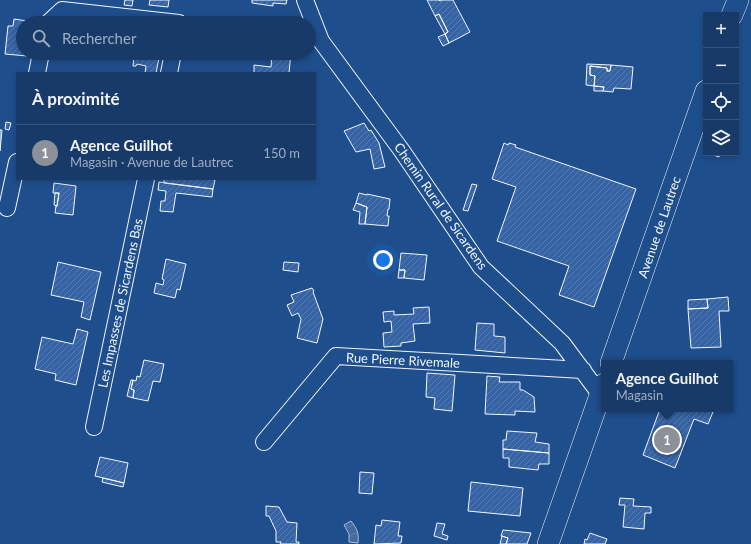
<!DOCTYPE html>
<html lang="fr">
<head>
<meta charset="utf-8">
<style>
  :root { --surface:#173a69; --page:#20416f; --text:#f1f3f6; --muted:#9eadc0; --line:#36547d; --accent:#8c9099 }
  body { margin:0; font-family:Lato,sans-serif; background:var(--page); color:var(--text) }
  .controls { position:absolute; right:12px; top:12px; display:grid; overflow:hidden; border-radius:0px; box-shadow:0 2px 6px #0003 }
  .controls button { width:36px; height:36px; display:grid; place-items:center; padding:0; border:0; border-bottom:1px solid var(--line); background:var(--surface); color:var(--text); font:20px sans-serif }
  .you { position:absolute; left:383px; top:260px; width:14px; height:14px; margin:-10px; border:3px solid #fff; border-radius:50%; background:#1a73e8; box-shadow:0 0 0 6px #1a73e833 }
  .badge { display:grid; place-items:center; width:26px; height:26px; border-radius:50%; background:var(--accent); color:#fff; font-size:13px; font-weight:700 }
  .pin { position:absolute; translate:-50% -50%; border:2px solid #fff; box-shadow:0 1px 4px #0006 }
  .popup { position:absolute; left:601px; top:360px; width:132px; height:52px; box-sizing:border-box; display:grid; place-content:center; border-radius:0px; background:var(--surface); filter:drop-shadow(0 1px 3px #0005); font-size:13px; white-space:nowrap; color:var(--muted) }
  .popup b { font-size:15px; color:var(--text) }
  .popup::after { content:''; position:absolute; left:50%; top:100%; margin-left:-8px; border:8px solid transparent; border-top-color:var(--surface) }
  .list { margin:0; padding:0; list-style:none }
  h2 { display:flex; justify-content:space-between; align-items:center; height:52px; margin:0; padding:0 16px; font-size:17px }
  h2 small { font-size:13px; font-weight:400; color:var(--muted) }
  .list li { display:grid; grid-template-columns:26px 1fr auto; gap:12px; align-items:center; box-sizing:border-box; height:56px; padding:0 16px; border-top:1px solid var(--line) }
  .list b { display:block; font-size:15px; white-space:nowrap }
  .list p { margin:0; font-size:13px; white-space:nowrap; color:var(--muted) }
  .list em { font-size:13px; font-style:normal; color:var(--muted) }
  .icon { flex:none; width:22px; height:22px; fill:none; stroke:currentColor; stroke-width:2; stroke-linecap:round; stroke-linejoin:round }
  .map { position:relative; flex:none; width:751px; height:544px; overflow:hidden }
  .search { position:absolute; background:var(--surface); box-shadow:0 2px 6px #0003; left:16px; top:16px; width:300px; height:44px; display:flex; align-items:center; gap:10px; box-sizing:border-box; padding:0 14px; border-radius:22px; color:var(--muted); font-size:15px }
  .panel { position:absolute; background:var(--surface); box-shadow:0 2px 6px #0003; left:16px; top:72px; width:300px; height:108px; border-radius:0px }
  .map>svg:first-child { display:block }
</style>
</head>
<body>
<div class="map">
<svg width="751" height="544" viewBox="0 0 751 544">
  <defs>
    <pattern id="water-waves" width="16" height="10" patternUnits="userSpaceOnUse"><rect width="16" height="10" fill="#446ba0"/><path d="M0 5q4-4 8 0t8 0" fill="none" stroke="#5f81ae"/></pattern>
    <pattern id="building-hatch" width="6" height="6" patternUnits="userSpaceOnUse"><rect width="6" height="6" fill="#3563a3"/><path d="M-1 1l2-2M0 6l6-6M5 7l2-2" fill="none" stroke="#537ab1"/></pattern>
  </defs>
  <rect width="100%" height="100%" fill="#1f4e8c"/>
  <path fill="url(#water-waves)" stroke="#a8bbd7" d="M 351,521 C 357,529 359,532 358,543 L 349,542 L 349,534 L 344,525 Z"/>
  <path fill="url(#building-hatch)" stroke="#f2f6ff" d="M 125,0 L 133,0 L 132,6 L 124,5 Z
    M 150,0 L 169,0 L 168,7 L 149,5 Z
    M 252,0 L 287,0 L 286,4 L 273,3 L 273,6 L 252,3 Z
    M 427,0 L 439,0 L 440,1 L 442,0 L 453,0 L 470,32 L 449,43 L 445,34 L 448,32 L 439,14 L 435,16 Z
    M 439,14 L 448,32 L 445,34 L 435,16 Z
    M 14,19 L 34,22 L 34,23 L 23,23 L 22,45 L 23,45 L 23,53 L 27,53 L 27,56 L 5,54 L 8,26 L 13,26 Z
    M 445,34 L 449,43 L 443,46 L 438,37 Z
    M 148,53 L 160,53 L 156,73 L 145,73 L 146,66 L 137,64 L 136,66 L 133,66 L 134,56 L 147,58 Z
    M 272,53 L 291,53 L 289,73 L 254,73 L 254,65 L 271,67 Z
    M 587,64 L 611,65 L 610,71 L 607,71 L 607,68 L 590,66 L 590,75 L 595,76 L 594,86 L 586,85 Z
    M 611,65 L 633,67 L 631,89 L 614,88 L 613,92 L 603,91 L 604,87 L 594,86 L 595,76 L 590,75 L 590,66 L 607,68 L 607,71 L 610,71 Z
    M 594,86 L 604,87 L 603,91 L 594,91 Z
    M 6,122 L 11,123 L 9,130 L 5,129 Z
    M 364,123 L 369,131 L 371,130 L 379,143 L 385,167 L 374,169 L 370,149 L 356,152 L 344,131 Z
    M 0,130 L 2,130 L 0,151 Z
    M 504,143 L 508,145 L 509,143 L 516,145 L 515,147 L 636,189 L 594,307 L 559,295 L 569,266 L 497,241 L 516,187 L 492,179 Z
    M 714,153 L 720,153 L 719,157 L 713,155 Z
    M 164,179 L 208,179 L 215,180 L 213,189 L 164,183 Z
    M 159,182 L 213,189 L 212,197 L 176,193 L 173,212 L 160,211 L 161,201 L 165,201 L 166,191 L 158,190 Z
    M 54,183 L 76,186 L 73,215 L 55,213 L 56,206 L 57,206 L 59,193 L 53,193 Z
    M 472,184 L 477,185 L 468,211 L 463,210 Z
    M 55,193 L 59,193 L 57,206 L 54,205 Z
    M 359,193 L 367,195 L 367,194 L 390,199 L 389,209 L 388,209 L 387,216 L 389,216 L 388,226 L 365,224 L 367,207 L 356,203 Z
    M 356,203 L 367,207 L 365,224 L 359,224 L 360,212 L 353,210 Z
    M 401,253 L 427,255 L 424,280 L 404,278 L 405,270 L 399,270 Z
    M 166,259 L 186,264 L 180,290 L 177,289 L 175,298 L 154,293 L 156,283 L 163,285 L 164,280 L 162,279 Z
    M 58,262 L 101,272 L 90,320 L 81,317 L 84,302 L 51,295 Z
    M 284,262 L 299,263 L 298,272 L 283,270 Z
    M 399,270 L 405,270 L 404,278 L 398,278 Z
    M 312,288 L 314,291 L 313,292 L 323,319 L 317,343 L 297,338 L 301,319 L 298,313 L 292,316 L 287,305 L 294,302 L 291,295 Z
    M 728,297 L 729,311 L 719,311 L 721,347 L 691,348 L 688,309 L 708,308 L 707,299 Z
    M 707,299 L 708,308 L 688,309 L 688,300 Z
    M 429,307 L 430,323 L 413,324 L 415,341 L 401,343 L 401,346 L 384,347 L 383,333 L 392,332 L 391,321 L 384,322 L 383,312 L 394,311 L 394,315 L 414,314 L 413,308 Z
    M 477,323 L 494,324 L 494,336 L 505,337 L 505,353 L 475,350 Z
    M 77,329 L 88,332 L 76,385 L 55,380 L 56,374 L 35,369 L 42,337 L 73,344 Z
    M 144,360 L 164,364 L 160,382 L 153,381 L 148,401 L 133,398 L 134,390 L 131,389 L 133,380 L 136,381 L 137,376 L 140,377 Z
    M 427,373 L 455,375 L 452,411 L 434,409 L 435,398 L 426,397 Z
    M 487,376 L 500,377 L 499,382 L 520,382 L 520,390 L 523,390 L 534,397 L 535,412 L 515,411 L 515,415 L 485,414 Z
    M 131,380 L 133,380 L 131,389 L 134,390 L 133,398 L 127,396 Z
    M 660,409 L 704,409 L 713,412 L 708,424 L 694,419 L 675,468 L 643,455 Z
    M 507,431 L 537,433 L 535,442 L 549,444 L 549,453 L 503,449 L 503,440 L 506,440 Z
    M 503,449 L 549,453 L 549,464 L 539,464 L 538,470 L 509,467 L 509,458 L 503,458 Z
    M 100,457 L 128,463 L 124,483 L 95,476 Z
    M 360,472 L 374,473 L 372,494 L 359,493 Z
    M 103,478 L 124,483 L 123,487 L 102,482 Z
    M 471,482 L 523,488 L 520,516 L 468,511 Z
    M 620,498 L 634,499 L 633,506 L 651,507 L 651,513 L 645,513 L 644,529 L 623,527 L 625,505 L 619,505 Z
    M 266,506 L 279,507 L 287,522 L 297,523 L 296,542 L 299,542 L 299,544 L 280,544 L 281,542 L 276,542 L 276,531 L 269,516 L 266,516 Z
    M 382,520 L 400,522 L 398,536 L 402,536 L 401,543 L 374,544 L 376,525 L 381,526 Z
    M 437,523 L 445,524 L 442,534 L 448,536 L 447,540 L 434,536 Z
    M 503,530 L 531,533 L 527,544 L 506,544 L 508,538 L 501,536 Z
    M 590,533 L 607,539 L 605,544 L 584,544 L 585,539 L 587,540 Z
    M 502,536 L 508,538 L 506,544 L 500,544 Z"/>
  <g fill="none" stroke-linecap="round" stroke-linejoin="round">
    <g stroke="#f2f6ff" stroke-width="18">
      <path id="minor" d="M 305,0 L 321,41 L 402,151 L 481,267 L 562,343 L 600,394
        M 48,23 L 62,10 L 179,23
        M 37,73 L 41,53
        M 169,73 L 173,53
        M 7,208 L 17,162
        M 94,427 L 146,179
        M 264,442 L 336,356 L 583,370"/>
    </g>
    <g stroke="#f2f6ff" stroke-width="22">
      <path id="major" d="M 732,15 L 738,0
        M 611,363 L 706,91
        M 548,544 L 604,384"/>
    </g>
    <use href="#minor" stroke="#1f4e8c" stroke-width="16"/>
    <use href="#major" stroke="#1f4e8c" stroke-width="21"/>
  </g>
  <g text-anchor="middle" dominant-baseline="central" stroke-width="3" stroke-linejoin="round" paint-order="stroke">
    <g font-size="13" fill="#f2f6ff" stroke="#1f4e8c">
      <text transform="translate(441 206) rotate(55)">Chemin Rural de Sicardens</text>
      <text transform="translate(659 227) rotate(-71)">Avenue de Lautrec</text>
      <text transform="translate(120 303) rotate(-78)">Les Impasses de Sicardens Bas</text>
      <text transform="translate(403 360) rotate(3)">Rue Pierre Rivemale</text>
    </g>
  </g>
</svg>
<div class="controls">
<button>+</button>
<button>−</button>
<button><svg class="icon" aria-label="locate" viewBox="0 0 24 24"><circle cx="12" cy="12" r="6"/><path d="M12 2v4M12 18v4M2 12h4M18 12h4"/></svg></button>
<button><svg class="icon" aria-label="layers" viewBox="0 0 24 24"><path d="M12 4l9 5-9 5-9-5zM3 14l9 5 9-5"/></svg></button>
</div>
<div class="you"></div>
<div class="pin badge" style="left:667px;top:440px">1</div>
<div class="popup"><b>Agence Guilhot</b>Magasin</div>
<div class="search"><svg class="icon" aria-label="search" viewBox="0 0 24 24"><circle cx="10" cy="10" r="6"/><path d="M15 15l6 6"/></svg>Rechercher</div>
<section class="panel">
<h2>À proximité<small></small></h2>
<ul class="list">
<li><span class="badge">1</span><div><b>Agence Guilhot</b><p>Magasin · Avenue de Lautrec</p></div><em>150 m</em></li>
</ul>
</section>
</div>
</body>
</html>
